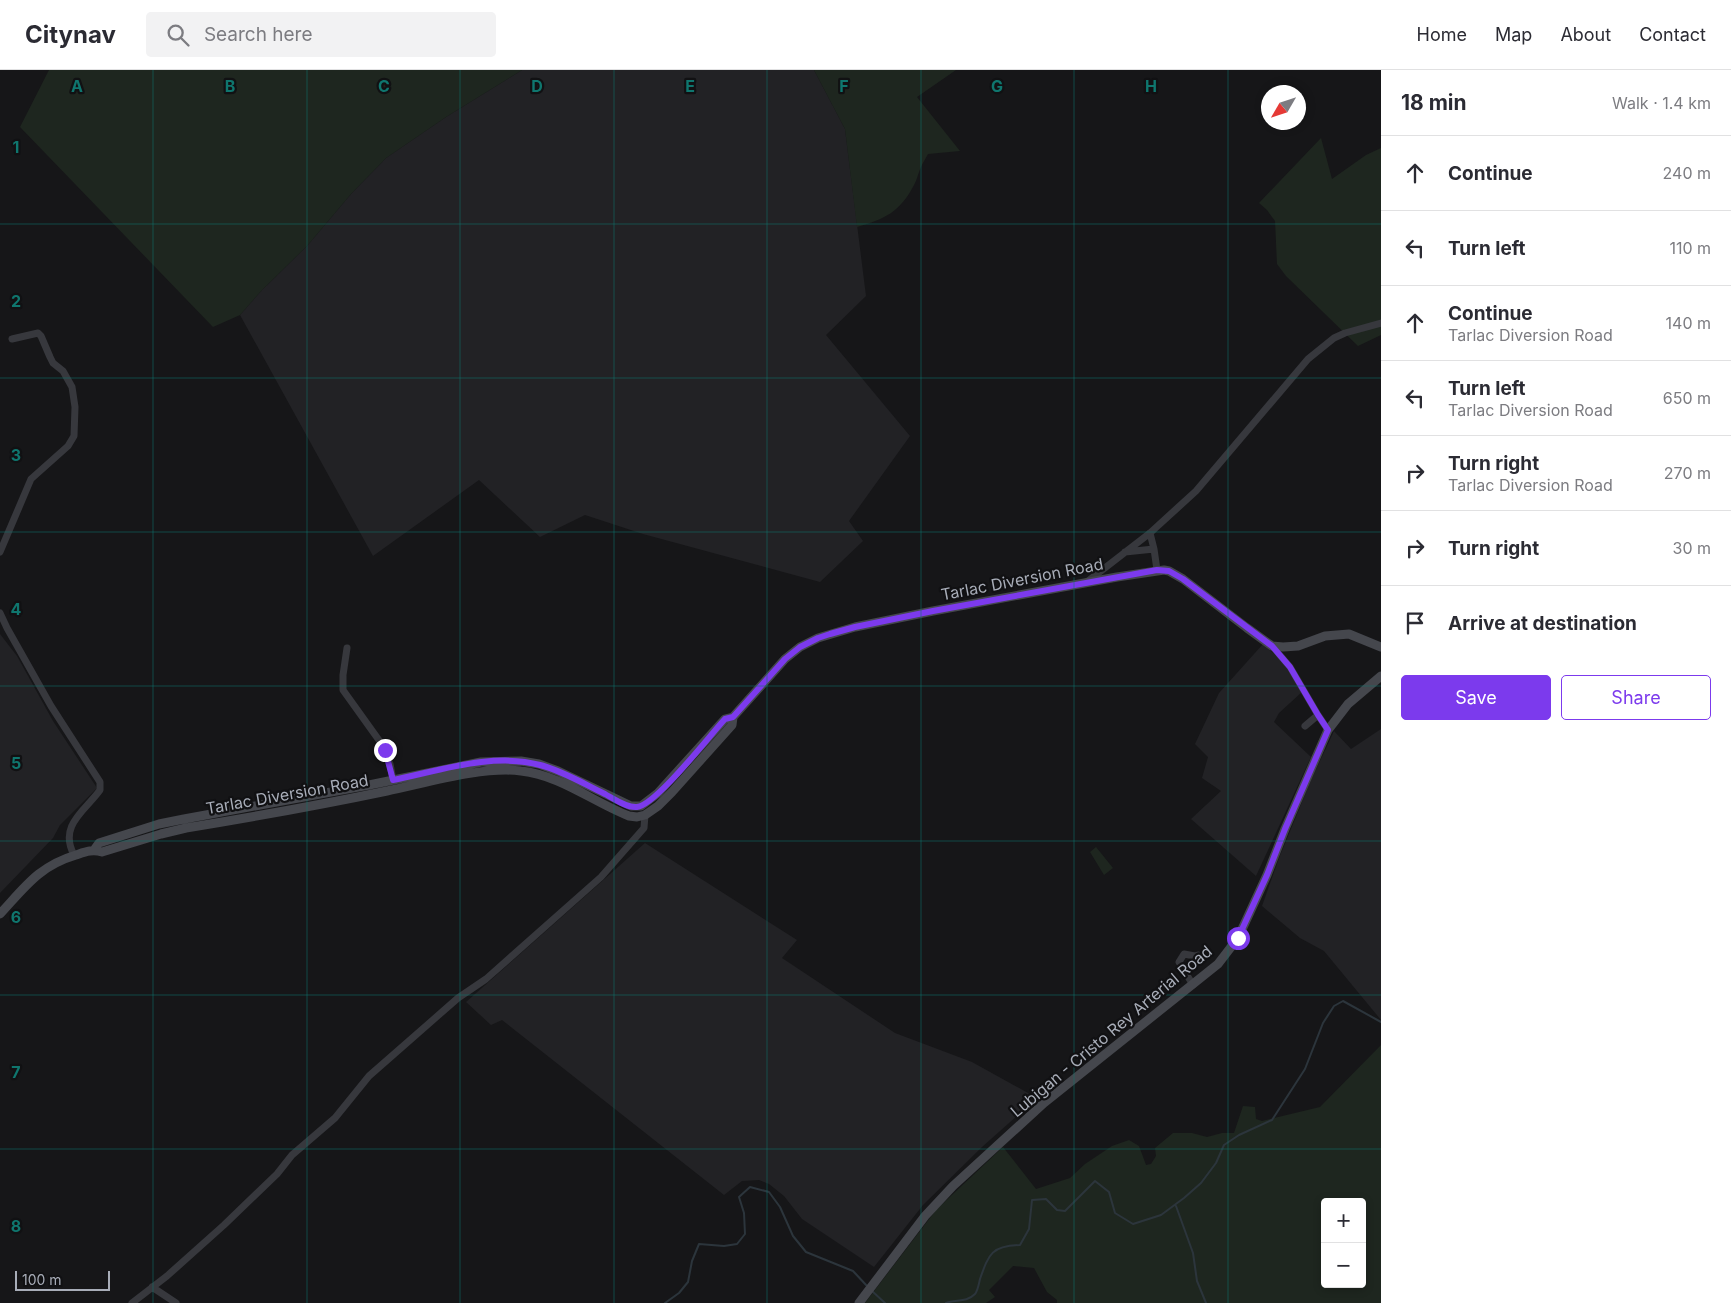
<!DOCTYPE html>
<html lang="en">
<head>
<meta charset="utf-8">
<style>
  :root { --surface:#fff; --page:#f2f2f3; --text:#2b2b33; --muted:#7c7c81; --line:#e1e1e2; --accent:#7c3aed }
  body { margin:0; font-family:Inter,sans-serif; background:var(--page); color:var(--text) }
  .controls { position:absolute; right:15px; bottom:15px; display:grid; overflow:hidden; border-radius:5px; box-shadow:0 2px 8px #0003 }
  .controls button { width:45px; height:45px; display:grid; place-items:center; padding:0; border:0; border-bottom:1px solid var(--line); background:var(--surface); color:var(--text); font:25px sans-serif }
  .compass { position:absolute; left:1261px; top:15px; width:45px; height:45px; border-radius:50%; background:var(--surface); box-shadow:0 2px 8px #0003; rotate:231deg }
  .scale { position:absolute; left:15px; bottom:12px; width:95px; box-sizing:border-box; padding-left:5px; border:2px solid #a8adb8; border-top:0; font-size:14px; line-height:18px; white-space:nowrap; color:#a8adb8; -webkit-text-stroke:4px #111113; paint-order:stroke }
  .stop { position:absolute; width:15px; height:15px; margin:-11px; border:4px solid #7c3aed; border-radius:50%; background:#fff }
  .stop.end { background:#7c3aed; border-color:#fff; box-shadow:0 1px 5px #0008 }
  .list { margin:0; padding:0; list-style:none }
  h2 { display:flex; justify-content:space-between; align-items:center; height:65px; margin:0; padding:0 20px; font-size:21px }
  h2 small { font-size:16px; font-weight:400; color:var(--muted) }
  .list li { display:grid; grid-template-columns:32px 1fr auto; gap:15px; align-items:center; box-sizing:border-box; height:75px; padding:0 20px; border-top:1px solid var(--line) }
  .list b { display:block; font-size:19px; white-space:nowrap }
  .list p { margin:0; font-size:16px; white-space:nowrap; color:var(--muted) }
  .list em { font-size:16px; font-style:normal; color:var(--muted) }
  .actions { display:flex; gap:10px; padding:15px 20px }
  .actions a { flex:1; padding:11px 0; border:1px solid var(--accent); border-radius:5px; text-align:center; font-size:18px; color:var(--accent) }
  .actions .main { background:var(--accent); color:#fff }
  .icon { flex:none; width:28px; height:28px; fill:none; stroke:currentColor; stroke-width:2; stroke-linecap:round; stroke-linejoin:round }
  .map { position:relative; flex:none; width:1381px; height:1233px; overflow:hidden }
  header { display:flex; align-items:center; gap:30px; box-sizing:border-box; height:70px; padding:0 25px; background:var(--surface); border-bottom:1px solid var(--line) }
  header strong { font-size:24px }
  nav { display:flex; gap:28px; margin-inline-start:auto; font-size:18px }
  .search { width:350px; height:45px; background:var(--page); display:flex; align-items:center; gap:12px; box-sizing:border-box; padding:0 18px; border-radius:5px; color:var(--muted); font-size:19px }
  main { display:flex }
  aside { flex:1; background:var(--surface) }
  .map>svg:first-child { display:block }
</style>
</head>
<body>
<header>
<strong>Citynav</strong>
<div class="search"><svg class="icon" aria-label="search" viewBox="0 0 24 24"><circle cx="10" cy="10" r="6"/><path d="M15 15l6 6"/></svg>Search here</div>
<nav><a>Home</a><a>Map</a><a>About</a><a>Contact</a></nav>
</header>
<main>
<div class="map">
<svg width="1381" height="1233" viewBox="0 0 1381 1233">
  <rect width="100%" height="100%" fill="#161618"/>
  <path fill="#222225" d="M 522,0 L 814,0 L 845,59 L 866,226 L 826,265 L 910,366 L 849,451 L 863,471 L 820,512 L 643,464 L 585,445 L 540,467 L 479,410 L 373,486 L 240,245 L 262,220 L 307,176 L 351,124 L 386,88 L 446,47 Z
    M 0,564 L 17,586 L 53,651 L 97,718 L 60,755 L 53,768 L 0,823 Z
    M 1263,574 L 1285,594 L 1302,622 L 1279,643 L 1274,652 L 1311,687 L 1256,806 L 1191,749 L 1221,721 L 1202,708 L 1208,687 L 1195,674 L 1219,623 Z
    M 1381,659 L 1381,950 L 1324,881 L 1300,868 L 1262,836 L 1279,788 L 1311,710 L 1334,661 L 1351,679 Z
    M 645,773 L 797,870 L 782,888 L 895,963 L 972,992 L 1037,1028 L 982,1077 L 923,1135 L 874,1197 L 802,1149 L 784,1126 L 769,1114 L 759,1110 L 742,1111 L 724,1125 L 502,950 L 491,955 L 466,932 Z"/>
  <path fill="#1e261f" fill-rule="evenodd" d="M 49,0 L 522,0 L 446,47 L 386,88 L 351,124 L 307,176 L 262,220 L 240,245 L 213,257 L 20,57 Z
    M 814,0 L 956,0 L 917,27 L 960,81 L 928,84 C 926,88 923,92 921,97 C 918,103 917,110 914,115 C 900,142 885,149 857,157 L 845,59 Z
    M 1321,68 L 1332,109 L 1366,85 L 1381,78 L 1381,265 L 1358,276 L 1286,206 L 1277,194 L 1275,151 L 1267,140 L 1259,133 Z
    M 1096,777 L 1113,798 L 1104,805 L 1090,782 Z
    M 1381,975 L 1381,1233 L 1057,1233 L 1057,1230 L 1047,1222 L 1034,1198 L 1013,1196 L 989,1220 L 995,1227 L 986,1233 L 865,1233 L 936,1140 L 1003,1077 L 1036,1119 L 1070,1108 L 1085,1094 L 1112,1076 L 1129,1070 L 1139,1076 L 1146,1095 L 1151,1094 L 1156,1086 L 1155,1078 L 1173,1063 L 1192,1063 L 1207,1067 L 1222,1063 L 1234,1063 L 1243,1036 L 1255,1037 L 1256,1049 L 1262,1051 L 1320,1037 ZM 1325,1132 L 1362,1132 L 1362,1214 L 1325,1214 Z"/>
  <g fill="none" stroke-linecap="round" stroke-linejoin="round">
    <path stroke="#2c353c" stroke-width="2" d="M 1176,1136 L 1193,1183 L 1197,1211 L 1206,1233
      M 872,1221 L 885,1233
      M 665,1233 L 679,1223 L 688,1212 L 692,1191 L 699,1174 L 724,1176 L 737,1174 L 745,1164 L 744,1143 L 739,1127 L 750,1117 L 769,1122 L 780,1137 L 793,1166 L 806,1182 L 853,1201 L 867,1216
      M 946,1233 C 956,1229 966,1233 975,1224 C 978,1220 979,1213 980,1209 C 989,1183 992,1176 1020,1175 L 1029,1159 L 1032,1130 L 1046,1129 L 1057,1140 L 1065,1141 L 1095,1111 L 1109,1122 L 1115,1143 L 1133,1154 L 1161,1145 L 1184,1128 L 1201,1113 L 1216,1093 L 1224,1075 L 1239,1065 L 1272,1050 L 1305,999 L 1323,953 L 1334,936 L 1343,931 L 1381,952"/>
    <path stroke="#37383d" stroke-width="7" d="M 1150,463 L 1154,479 L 1157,500
      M 0,482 L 31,409 L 68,376 L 74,366 L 75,337 L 72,317 L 63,301 L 53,293 L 50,287 L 41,266 L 38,263 L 12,269
      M 1125,482 L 1154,479
      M 1088,511 L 1150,463 L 1196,421 L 1308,289 L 1334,268 L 1345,263 L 1381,253
      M 0,543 L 7,558 L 51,636 L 100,712 L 100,720 C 86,740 58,755 74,785
      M 1272,576 L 1290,597 L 1318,645 L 1328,660
      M 347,578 L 343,605 L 343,620 L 381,673 L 390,694 L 393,710
      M 1305,656 L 1318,645
      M 1193,915 L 1179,892 L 1184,884 L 1195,886 L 1198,885
      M 152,1217 L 176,1233
      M 132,1233 L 167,1206 L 224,1155 L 277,1104 L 292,1085 L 335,1048 L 369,1006 L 458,928 L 486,909 L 601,807 L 644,758 L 645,745"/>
    <path stroke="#45474d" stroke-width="9" d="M 94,780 L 99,773 L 159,754 L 184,749 L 369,715 L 481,692 L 521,691 L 539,694 L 558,701 L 631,736 L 641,736 L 658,723 L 725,649 L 733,647
      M 0,844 C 25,817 39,796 76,785 C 85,782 92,779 102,782 L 161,764 L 186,758 C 253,747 320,735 387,721 C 426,713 483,696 521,701 C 560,705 593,732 629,746 L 637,747 L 645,745 L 658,736 L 672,722 L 732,655 L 733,647 L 785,589 L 800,577 L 818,568 L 855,557 L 933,541 L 1117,507 L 1164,500 L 1169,501 L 1183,509 L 1247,558 L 1272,576 L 1283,577 L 1298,576 L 1325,566 L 1349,564 L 1381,577
      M 859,1233 L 925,1146 L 953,1116 L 1044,1033 L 1218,894 L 1238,868 L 1267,805 L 1285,759 L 1328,660 L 1348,634 L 1381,606"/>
  </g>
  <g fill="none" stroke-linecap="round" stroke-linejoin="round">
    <path stroke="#7c3aed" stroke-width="6" d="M 385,680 L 393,710 C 438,701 494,682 540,695 C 563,701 584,714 605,724 C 614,729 627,738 637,737 C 656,735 710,665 725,649 L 733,647 L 785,589 L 800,577 L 818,568 L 830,564 L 855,557 L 933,541 L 1157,500 L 1169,501 L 1183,509 L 1272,576 L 1290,597 L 1318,645 L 1328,660 L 1285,759 L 1267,805 L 1238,868"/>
  </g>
  <path fill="none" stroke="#0f766e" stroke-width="1" stroke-opacity="0.55" d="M 153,0 L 153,1233M 307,0 L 307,1233M 460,0 L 460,1233M 614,0 L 614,1233M 767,0 L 767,1233M 921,0 L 921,1233M 1074,0 L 1074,1233M 1228,0 L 1228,1233M 0,154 L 1381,154M 0,308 L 1381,308M 0,462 L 1381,462M 0,616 L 1381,616M 0,771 L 1381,771M 0,925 L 1381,925M 0,1079 L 1381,1079"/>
  <g text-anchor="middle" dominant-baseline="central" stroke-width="4.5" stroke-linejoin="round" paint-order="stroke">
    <g font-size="16" fill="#a8adb8" stroke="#111113">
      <text transform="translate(1022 509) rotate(-11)">Tarlac Diversion Road</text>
      <text transform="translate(287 724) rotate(-10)">Tarlac Diversion Road</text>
      <text transform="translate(1111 961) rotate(-40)">Lubigan - Cristo Rey Arterial Road</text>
    </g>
  </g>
  <g font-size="16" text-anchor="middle" font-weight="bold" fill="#0f766e" stroke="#111113" stroke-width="4.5" stroke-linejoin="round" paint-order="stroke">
    <text x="77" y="22">A</text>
    <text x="230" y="22">B</text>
    <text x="384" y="22">C</text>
    <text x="537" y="22">D</text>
    <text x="690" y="22">E</text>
    <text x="844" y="22">F</text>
    <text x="997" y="22">G</text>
    <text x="1151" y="22">H</text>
    <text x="16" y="83">1</text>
    <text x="16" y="237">2</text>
    <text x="16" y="391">3</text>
    <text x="16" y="545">4</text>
    <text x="16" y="699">5</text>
    <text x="16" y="853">6</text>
    <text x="16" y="1008">7</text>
    <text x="16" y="1162">8</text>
  </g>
</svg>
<div class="controls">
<button>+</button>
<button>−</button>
</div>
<svg class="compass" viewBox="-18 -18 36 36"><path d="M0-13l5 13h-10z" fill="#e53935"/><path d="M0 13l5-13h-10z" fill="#7c7c81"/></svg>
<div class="scale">100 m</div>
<div class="stop" style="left:1238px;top:868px"></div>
<div class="stop end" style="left:385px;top:680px"></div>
</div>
<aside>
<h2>18 min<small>Walk · 1.4 km</small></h2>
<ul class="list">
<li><svg class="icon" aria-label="ahead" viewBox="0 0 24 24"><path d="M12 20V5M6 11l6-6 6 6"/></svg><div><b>Continue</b></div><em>240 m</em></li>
<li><svg class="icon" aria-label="left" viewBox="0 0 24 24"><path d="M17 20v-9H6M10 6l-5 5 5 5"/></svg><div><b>Turn left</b></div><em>110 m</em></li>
<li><svg class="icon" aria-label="ahead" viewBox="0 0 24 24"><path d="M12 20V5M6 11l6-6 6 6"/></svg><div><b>Continue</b><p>Tarlac Diversion Road</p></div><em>140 m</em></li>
<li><svg class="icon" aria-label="left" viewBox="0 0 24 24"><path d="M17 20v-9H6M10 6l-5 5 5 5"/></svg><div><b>Turn left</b><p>Tarlac Diversion Road</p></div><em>650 m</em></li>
<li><svg class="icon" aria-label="right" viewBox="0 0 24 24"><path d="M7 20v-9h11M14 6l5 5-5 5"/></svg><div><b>Turn right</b><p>Tarlac Diversion Road</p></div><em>270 m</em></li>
<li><svg class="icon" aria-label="right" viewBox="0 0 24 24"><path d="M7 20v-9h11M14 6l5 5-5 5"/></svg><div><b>Turn right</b></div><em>30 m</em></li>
<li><svg class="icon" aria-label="arrive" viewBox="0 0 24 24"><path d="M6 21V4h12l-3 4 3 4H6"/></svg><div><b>Arrive at destination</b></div></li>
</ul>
<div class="actions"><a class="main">Save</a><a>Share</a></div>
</aside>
</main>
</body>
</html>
